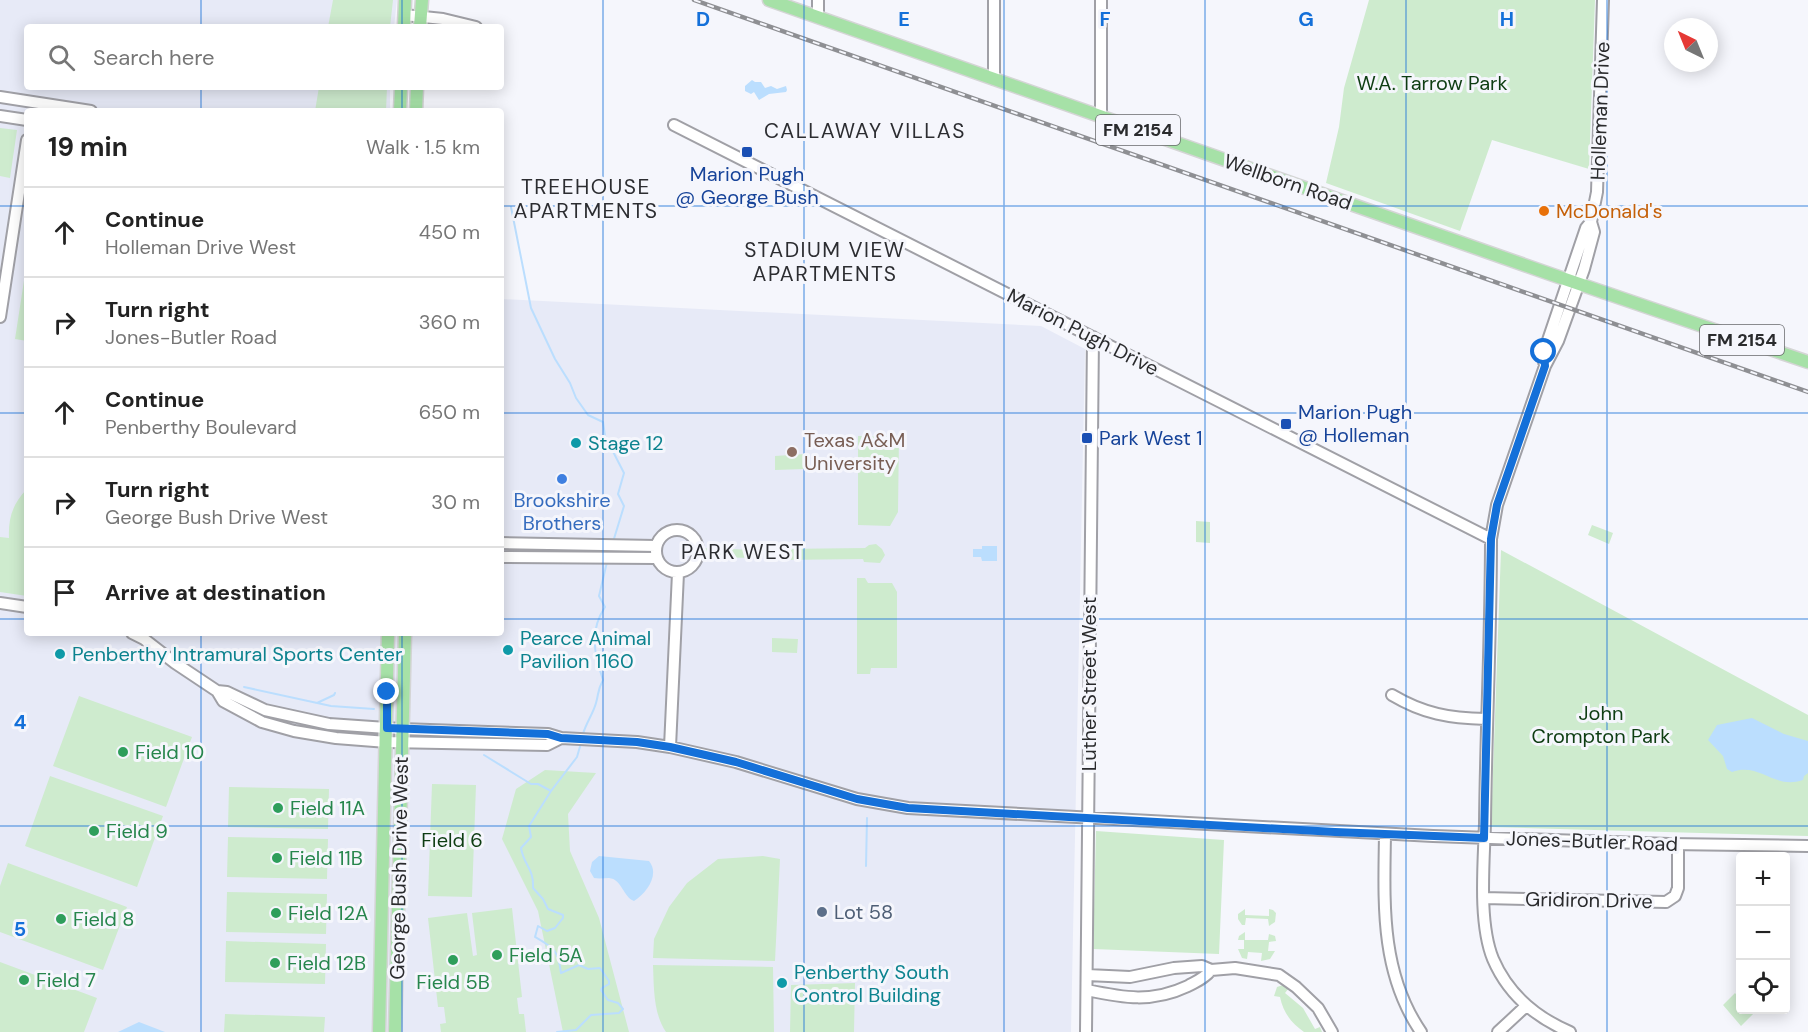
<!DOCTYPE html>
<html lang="en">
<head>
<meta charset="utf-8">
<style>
  :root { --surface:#fff; --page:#f6f6f6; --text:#222; --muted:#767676; --line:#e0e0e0 }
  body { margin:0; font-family:"DM Sans",sans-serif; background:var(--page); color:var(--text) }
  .controls { position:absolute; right:18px; bottom:18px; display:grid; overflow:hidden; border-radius:6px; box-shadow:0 3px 15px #0003 }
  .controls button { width:54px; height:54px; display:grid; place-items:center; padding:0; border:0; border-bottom:2px solid var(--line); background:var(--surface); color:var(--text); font:30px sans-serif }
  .compass { position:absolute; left:1664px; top:18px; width:54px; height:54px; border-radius:50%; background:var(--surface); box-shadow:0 3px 15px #0003; rotate:317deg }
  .stop { position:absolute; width:18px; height:18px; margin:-14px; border:4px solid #1470d9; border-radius:50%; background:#fff }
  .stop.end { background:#1470d9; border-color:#fff; box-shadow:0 2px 6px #0008 }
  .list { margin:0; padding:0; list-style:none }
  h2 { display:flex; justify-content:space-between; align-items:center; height:78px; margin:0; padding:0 24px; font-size:26px }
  h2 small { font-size:20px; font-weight:400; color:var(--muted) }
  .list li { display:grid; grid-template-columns:39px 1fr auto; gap:18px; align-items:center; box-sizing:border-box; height:90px; padding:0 24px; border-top:2px solid var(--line) }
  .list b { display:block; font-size:22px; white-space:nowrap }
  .list p { margin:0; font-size:20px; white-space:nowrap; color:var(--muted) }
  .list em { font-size:20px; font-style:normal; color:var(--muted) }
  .icon { flex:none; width:33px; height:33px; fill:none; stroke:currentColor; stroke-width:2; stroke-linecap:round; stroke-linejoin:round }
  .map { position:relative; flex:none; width:1808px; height:1032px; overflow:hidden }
  .search { position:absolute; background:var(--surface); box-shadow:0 3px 15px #0003; left:24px; top:24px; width:480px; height:66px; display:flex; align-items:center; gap:15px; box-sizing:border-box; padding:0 21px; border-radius:6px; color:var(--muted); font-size:22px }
  .panel { position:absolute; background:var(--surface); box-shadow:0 3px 15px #0003; left:24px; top:108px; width:480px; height:528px; border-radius:6px }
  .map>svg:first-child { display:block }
</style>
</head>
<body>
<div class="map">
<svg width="1808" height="1032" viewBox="0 0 1808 1032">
  <rect width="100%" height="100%" fill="#f5f6fc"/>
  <path fill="#e7eaf7" d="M 0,0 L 397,0 L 394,27 L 27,27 L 27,87 L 390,87 L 390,111 L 27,111 L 27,633 L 501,633 L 501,299 L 1041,326 L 1085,349 L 1071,1032 L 0,1032 Z"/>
  <path fill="#ceebce" d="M 333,0 L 393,0 L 390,27 L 328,27 Z
    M 1369,0 L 1595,0 L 1589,169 L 1492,140 L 1460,231 L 1326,183 L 1339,127 L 1344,88 Z
    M 319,87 L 387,87 L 386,111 L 315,111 Z
    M 0,128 L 17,130 L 10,178 L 0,176 Z
    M 27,261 L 27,341 L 15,339 Z
    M 858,436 L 899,436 L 898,512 L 890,526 L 858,525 Z
    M 805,454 L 804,469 L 775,470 L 775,456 Z
    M 27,489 L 27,596 L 0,592 L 0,537 L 9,538 C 8,518 13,503 27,489 Z
    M 1196,521 L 1210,522 L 1210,543 L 1196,542 Z
    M 1592,525 L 1613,533 L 1609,544 L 1588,535 Z
    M 876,544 L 882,549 L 885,555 L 880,563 L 864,562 L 863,559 L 780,560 L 780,549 L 865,548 L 869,545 Z
    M 703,548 L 757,550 L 756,558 L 703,557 Z
    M 1501,550 L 1808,715 L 1808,836 L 1491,827 Z
    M 857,578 L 865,578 L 868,583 L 892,583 L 897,592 L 897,668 L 871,668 L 870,674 L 857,674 Z
    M 772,638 L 798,639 L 797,653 L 772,652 Z
    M 79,696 L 192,737 L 166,807 L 53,766 Z
    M 545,770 L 596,773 L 568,814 L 570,851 L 599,918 L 629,1032 L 563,1032 L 538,911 L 502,839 L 516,789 Z
    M 50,776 L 163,816 L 137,887 L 25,846 Z
    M 432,784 L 476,785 L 472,897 L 428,896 Z
    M 229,787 L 329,789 L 328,829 L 228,827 Z
    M 1096,831 L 1224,840 L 1219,954 L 1093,949 Z
    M 228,837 L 328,839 L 327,879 L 227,877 Z
    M 763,856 L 780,859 L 775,961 L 653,958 L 654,939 L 669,907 L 687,883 L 718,859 Z
    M 8,863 L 127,907 L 103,970 L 0,932 L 0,886 Z
    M 227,892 L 327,894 L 326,934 L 226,932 Z
    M 512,908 L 522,997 L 517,998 L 519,1014 L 524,1014 L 526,1032 L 441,1032 L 440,1024 L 446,1023 L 444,1007 L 438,1007 L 428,918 L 467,913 L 473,956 L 477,955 L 472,913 Z
    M 1245,909 L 1245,915 L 1269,916 L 1269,909 L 1273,910 L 1276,913 L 1275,922 L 1269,926 L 1268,919 L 1246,918 L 1245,925 L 1242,925 L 1238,919 L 1238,914 Z
    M 1245,932 L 1245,940 L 1268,940 L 1269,934 L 1275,936 L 1276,941 L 1269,942 L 1268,951 L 1275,951 L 1270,959 L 1261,961 L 1262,953 L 1248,952 L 1247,959 L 1242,958 L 1238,949 L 1244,949 L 1244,940 L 1238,940 L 1239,936 Z
    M 226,941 L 326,944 L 325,984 L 225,982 Z
    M 0,962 L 97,998 L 84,1032 L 0,1032 Z
    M 653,965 L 773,967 L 774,1032 L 666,1032 C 653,1013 654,987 653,965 Z
    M 855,983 L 854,1032 L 790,1032 L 791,985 Z
    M 1283,985 L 1289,988 L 1285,993 L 1303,1008 L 1315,1029 L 1320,1027 L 1322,1032 L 1304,1032 C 1291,1023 1283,1012 1280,997 L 1274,996 L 1277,987 Z
    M 1735,993 L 1740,999 L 1740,1010 L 1751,1010 L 1754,1013 L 1741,1026 L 1723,1005 Z
    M 225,1014 L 325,1017 L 324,1032 L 224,1032 Z"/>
  <path fill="#bbdefe" d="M 752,80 L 755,82 L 761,82 L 765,88 L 771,86 L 777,89 L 786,86 L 787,90 L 786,92 L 769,94 L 759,100 L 754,92 L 751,94 L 745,91 L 745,86 Z
    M 982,546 L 997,546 L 997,561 L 982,561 L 981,557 L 973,557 L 973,549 L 982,549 Z
    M 1752,718 L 1784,734 L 1808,741 L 1808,773 L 1804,776 L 1803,780 C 1773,790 1761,762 1732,772 L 1727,769 L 1723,756 L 1708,740 L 1717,725 Z
    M 599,856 L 649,861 C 660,874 647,893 634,901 C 623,897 622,879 609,878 C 604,878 600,879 594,878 L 590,871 L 592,862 Z
    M 139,1022 L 165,1032 L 118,1032 Z"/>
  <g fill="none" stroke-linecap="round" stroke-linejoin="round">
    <path stroke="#bbdefe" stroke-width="2" d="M 511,207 L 531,308 L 555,359 L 570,383 L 576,398 L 588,415 L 603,422 L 605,436 L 624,473 L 618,494 L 624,506 L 613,542
      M 244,687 L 331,706 L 374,709
      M 317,703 L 334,695 L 335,693
      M 583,734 C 586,723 593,714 596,703 C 599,693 597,691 603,680 C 594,653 589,631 605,607 L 599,596 L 607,562
      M 484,755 L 531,784 L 538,784 L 551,791
      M 866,866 L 867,818
      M 557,1032 L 576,1030 L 591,1015 L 619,1013 L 623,1009 L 618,1003 L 608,1000 L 601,990 L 602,988 L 609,984 L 609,981 L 600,968 L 588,969 L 579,965 L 561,973 C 558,950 554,948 535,937 L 538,926 L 547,931 L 555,928 L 563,918 L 563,915 L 548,909 L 543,899 L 533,888 C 534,868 524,866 521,848 L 531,837 L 529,826 L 551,791 L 577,757 L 581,743"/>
    <g stroke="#a0a0a6" stroke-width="14">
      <path id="minor" d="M 994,0 L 994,79
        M 1101,0 L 1101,117
        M 404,15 L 443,19 L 476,27
        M 818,17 L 818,0
        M 0,97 L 91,111
        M 0,116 L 27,120
        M 674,125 L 1491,539
        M 0,317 L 27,140
        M 1544,362 L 1544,352 L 1586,228 L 1591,222 L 1597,192 L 1603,0
        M656 551a21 21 0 1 1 42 0a21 21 0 1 1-42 0Z
        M 501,543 L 656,546
        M 501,557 L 656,558
        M 0,603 L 27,607
        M 132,633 L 144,639 L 175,663 L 217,691 L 223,701 L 262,722 L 294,731 L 336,738 L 387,742 L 547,745 L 561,738
        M 217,691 L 227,692 L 265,710 L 329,724 L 401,729 L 548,734 L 561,738 L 637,742 L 670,747 L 736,762 L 857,799 L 908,808 L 1433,836 L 1669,844 L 1808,846
        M 1392,695 C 1424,714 1449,718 1486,719
        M 670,747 L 678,573
        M 1385,834 C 1384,903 1380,972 1421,1032
        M 1484,898 L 1666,902 L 1675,896 L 1678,888 L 1678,844
        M 1087,975 L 1130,977 L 1174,968 L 1202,966 L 1211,970 L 1235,968 L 1279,975 L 1296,987 L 1318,1008 L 1332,1032
        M 1087,990 C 1124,998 1152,1003 1188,986 C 1197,981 1205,978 1211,970
        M 1086,1032 L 1093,337
        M 1498,1032 L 1526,1006
        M 1570,1032 C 1535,1017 1508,994 1493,959 C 1478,922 1484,862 1485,823 C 1486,728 1491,634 1491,539 L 1497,505 L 1545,366 L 1558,341 L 1584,269 L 1594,232 L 1591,222"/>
    </g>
    <g stroke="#d4d5d5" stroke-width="15">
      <path id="major" d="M 769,0 L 1553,275 L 1808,362
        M 404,27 L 405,0
        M 420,27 L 422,0
        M 400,111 L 401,87
        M 416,111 L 417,87
        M 379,1032 L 388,633
        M 395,1032 L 405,633"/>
    </g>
    <use href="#minor" stroke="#fff" stroke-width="10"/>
    <use href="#major" stroke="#a6e1a7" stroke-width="12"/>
    <g stroke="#8e8f93" stroke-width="4.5">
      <path id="rail" d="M 694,0 L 1808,392"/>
    </g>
    <use href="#rail" stroke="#f5f6fc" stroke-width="2" stroke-dasharray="7" stroke-linecap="butt"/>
  </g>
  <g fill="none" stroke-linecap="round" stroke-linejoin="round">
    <path stroke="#1470d9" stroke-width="8" d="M 387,692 L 387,728 L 548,734 L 561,738 L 637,742 L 670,747 L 736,762 L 857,799 L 908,808 L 1335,832 L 1484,838 L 1491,539 L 1497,505 L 1545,366 L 1544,352"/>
  </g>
  <path fill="none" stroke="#1470d9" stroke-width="1.5" stroke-opacity="0.55" d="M 201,0 L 201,27M 402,0 L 402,27M 603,0 L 603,1032M 804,0 L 804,1032M 1004,0 L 1004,1032M 1205,0 L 1205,1032M 1406,0 L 1406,1032M 1607,0 L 1607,1032M 201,87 L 201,111M 402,87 L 402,111M 0,206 L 27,206M 501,206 L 1808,206M 0,413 L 27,413M 501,413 L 1808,413M 0,619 L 27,619M 501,619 L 1808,619M 201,633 L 201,1032M 402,633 L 402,1032M 0,826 L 1808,826"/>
  <g fill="#1a4fb4" stroke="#f5f6fc" stroke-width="2">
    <rect x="741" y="146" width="12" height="12" rx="3"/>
    <rect x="1280" y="418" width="12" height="12" rx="3"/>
    <rect x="1081" y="432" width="12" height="12" rx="3"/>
  </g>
  <circle fill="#e8710a" stroke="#f5f6fc" stroke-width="2" cx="1544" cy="211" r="6"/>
  <g fill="#0f9aa8" stroke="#f5f6fc" stroke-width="2">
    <circle cx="576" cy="443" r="6"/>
    <circle cx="508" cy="650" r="6"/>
    <circle cx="60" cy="654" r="6"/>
    <circle cx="782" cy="983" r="6"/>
  </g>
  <circle fill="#8d6e63" stroke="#f5f6fc" stroke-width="2" cx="792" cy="452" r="6"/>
  <circle fill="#3f7fe0" stroke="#f5f6fc" stroke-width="2" cx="562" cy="479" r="6"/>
  <g fill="#2e9e5b" stroke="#f5f6fc" stroke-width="2">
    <circle cx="123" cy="752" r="6"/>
    <circle cx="278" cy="808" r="6"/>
    <circle cx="94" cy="831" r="6"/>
    <circle cx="277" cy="858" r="6"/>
    <circle cx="276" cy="913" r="6"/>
    <circle cx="61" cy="919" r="6"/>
    <circle cx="497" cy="955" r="6"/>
    <circle cx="453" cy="960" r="6"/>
    <circle cx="275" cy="963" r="6"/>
    <circle cx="24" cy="980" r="6"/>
  </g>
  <circle fill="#5c6f8a" stroke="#f5f6fc" stroke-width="2" cx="822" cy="912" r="6"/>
  <g text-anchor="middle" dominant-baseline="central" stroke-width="6" stroke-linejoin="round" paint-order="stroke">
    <g fill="#f5f6fc" stroke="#67686b" stroke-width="1.5">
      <rect x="1096" y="115" width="84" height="30" rx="4.5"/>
      <rect x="1700" y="325" width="84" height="30" rx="4.5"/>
    </g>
    <g font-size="18" font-weight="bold" fill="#2a2b2d">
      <text x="1138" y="130">FM 2154</text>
      <text x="1742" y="340">FM 2154</text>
    </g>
    <g font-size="20" fill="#0e3d12" stroke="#f5f6fc">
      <text x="1432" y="83">W.A. Tarrow Park</text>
      <text x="1601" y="713">John<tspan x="1601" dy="23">Crompton Park</tspan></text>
      <text x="452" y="840">Field 6</text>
    </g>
    <g font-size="20" fill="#2a2b2d" stroke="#f5f6fc">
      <text transform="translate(1600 111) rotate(-88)">Holleman Drive</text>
      <text transform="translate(1288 182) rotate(19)">Wellborn Road</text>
      <text transform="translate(1083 332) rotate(27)">Marion Pugh Drive</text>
      <text transform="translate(1089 684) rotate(-90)">Luther Street West</text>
      <text transform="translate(1592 841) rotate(2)">Jones-Butler Road</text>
      <text transform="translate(399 868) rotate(-89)">George Bush Drive West</text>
      <text transform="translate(1589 900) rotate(1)">Gridiron Drive</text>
    </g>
    <g font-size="20" fill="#164399" stroke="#f5f6fc" text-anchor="start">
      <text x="747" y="174" text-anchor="middle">Marion Pugh<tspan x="747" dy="23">@ George Bush</tspan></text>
      <text x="1298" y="412">Marion Pugh<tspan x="1298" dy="23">@ Holleman</tspan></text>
      <text x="1099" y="438">Park West 1</text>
    </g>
    <g font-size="20" fill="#c56008" stroke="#f5f6fc" text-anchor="start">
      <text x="1556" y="211">McDonald's</text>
    </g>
    <g font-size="20" fill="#785e54" stroke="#f5f6fc" text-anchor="start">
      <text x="804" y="440">Texas A&amp;M<tspan x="804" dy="23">University</tspan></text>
    </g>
    <g font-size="20" fill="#0d838f" stroke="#f5f6fc" text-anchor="start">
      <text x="588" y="443">Stage 12</text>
      <text x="520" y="638">Pearce Animal<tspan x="520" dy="23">Pavilion 1160</tspan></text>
      <text x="72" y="654">Penberthy Intramural Sports Center</text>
      <text x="794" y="972">Penberthy South<tspan x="794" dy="23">Control Building</tspan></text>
    </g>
    <g font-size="20" fill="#366cbe" stroke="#f5f6fc">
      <text x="562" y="500">Brookshire<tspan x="562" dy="23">Brothers</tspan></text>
    </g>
    <g font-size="20" fill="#27864d" stroke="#f5f6fc" text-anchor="start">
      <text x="135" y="752">Field 10</text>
      <text x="290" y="808">Field 11A</text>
      <text x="106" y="831">Field 9</text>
      <text x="289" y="858">Field 11B</text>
      <text x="288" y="913">Field 12A</text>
      <text x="73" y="919">Field 8</text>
      <text x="509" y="955">Field 5A</text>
      <text x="287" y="963">Field 12B</text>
      <text x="36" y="980">Field 7</text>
      <text x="453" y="982" text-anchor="middle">Field 5B</text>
    </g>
    <g font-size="20" fill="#4e5e75" stroke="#f5f6fc" text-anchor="start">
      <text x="834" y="912">Lot 58</text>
    </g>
    <g font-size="21" letter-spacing="1.5" fill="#2c2d31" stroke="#f5f6fc">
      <text x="865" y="131">CALLAWAY VILLAS</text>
      <text x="586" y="187">TREEHOUSE<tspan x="586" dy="24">APARTMENTS</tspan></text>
      <text x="825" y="250">STADIUM VIEW<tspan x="825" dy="24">APARTMENTS</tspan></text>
      <text x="743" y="552">PARK WEST</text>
    </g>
  </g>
  <g font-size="20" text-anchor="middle" font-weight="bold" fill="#1470d9" stroke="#f5f6fc" stroke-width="6" stroke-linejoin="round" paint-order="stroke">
    <text x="703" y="26">D</text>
    <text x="904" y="26">E</text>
    <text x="1105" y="26">F</text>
    <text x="1306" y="26">G</text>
    <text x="1507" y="26">H</text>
    <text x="20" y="729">4</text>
    <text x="20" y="936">5</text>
  </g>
</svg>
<div class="controls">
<button>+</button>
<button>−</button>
<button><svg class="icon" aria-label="locate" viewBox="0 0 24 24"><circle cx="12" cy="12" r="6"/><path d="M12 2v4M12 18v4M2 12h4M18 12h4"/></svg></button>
</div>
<svg class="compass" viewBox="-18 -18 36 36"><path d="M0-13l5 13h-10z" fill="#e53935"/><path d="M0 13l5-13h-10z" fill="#767676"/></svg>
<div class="stop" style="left:1544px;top:352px"></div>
<div class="stop end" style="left:387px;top:692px"></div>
<div class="search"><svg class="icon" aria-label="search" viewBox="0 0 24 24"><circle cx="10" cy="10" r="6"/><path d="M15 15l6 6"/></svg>Search here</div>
<section class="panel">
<h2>19 min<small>Walk · 1.5 km</small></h2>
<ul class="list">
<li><svg class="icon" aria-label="ahead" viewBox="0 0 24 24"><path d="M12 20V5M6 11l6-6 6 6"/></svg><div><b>Continue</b><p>Holleman Drive West</p></div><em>450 m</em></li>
<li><svg class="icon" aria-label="right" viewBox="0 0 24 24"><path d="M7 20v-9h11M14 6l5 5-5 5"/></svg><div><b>Turn right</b><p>Jones-Butler Road</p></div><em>360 m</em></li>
<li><svg class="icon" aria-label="ahead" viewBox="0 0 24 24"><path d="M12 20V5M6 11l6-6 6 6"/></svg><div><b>Continue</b><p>Penberthy Boulevard</p></div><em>650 m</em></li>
<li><svg class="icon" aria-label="right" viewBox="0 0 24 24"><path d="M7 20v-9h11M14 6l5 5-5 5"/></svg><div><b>Turn right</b><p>George Bush Drive West</p></div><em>30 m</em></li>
<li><svg class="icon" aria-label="arrive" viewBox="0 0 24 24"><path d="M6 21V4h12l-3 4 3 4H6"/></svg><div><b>Arrive at destination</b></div></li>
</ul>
</section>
</div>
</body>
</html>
